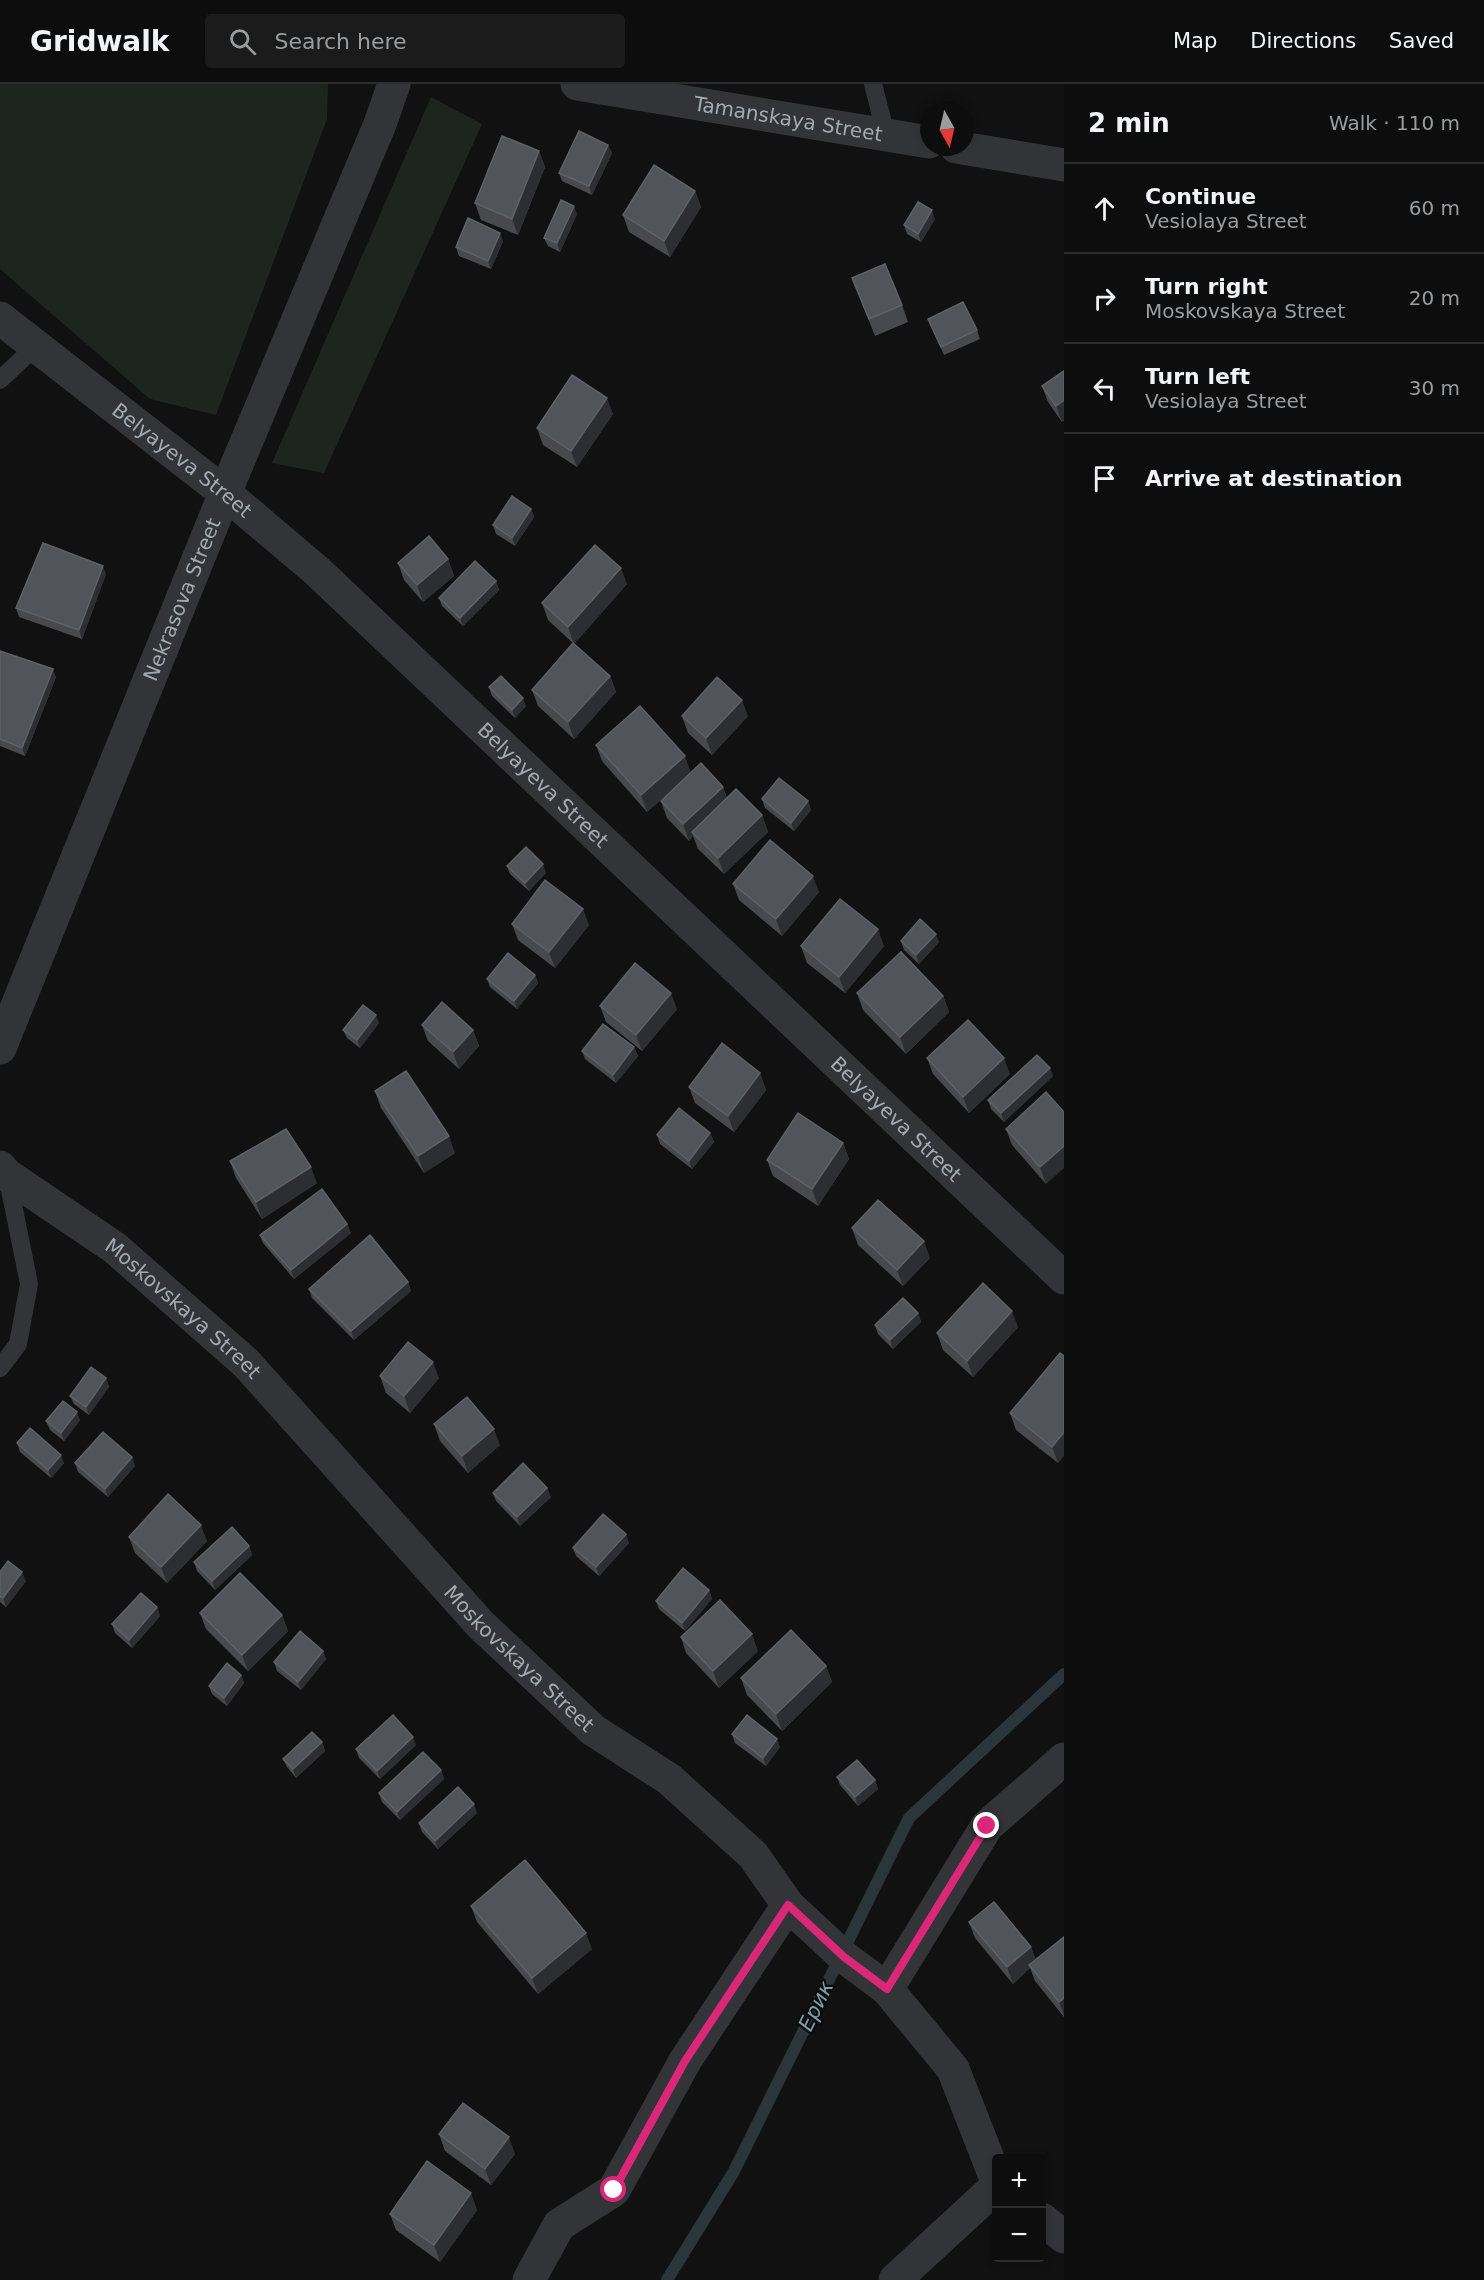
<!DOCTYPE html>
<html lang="en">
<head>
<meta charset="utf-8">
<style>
  :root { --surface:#0d0d0e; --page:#1b1b1c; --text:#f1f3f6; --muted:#9a9c9e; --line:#2d2d2e }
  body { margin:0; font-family:"DejaVu Sans",sans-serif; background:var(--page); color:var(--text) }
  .controls { position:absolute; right:18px; bottom:18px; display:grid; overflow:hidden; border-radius:6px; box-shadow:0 3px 9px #0003 }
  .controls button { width:54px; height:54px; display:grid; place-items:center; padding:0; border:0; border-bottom:2px solid var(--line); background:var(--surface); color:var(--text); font:30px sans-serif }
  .compass { position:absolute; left:920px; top:18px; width:54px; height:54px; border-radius:50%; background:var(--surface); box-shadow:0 3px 9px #0003; rotate:172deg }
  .stop { position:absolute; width:18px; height:18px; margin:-14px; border:4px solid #db2777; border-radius:50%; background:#fff }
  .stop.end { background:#db2777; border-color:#fff; box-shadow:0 2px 6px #0008 }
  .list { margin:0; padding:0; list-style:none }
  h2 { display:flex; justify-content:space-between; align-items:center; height:78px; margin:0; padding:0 24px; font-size:26px }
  h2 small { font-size:20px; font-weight:400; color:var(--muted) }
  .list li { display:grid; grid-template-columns:39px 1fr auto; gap:18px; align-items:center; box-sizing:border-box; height:90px; padding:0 24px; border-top:2px solid var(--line) }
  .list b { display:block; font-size:22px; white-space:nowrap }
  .list p { margin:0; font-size:20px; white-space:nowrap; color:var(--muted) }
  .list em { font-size:20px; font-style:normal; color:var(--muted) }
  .icon { flex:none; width:33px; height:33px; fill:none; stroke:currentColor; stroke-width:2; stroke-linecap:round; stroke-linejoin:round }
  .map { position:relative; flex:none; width:1064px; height:2196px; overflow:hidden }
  header { display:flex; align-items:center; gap:36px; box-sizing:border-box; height:84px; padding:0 30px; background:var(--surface); border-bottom:2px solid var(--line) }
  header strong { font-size:28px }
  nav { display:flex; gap:33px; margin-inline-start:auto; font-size:21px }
  .search { width:420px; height:54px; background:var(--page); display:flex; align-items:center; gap:15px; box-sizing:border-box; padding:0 21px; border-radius:6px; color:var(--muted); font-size:22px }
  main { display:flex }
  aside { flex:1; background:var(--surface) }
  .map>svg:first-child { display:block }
</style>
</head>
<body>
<header>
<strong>Gridwalk</strong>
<div class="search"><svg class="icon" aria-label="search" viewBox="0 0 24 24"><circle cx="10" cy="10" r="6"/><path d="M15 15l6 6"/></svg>Search here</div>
<nav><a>Map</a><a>Directions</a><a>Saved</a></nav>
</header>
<main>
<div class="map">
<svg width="1064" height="2196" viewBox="0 0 1064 2196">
  <rect width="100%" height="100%" fill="#111112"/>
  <path fill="#1e251e" d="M 0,0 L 328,0 L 327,35 L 216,331 L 150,315 L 0,185 Z
    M 431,13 L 482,40 L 324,389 L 272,379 Z"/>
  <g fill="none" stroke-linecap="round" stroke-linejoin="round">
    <path stroke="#2b363a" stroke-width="12" d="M 667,2196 L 733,2089 L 909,1734 L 1064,1590"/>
    <path stroke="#323437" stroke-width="18" d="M 873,0 L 886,51
      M 0,296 L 36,262
      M 0,1284 L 18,1260 L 29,1200 L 7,1091"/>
    <g stroke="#323437" stroke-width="33">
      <path id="s1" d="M 577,0 L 929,58"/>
      <path d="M 956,63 L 1064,81"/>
      <path id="s2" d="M 0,234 L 225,409 L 317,487 L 1064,1194"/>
      <path id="s3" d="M 0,964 L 225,409 L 380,40 L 394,0"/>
      <path id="s4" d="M 0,1083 L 7,1091 L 115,1164 L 246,1279 L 481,1541 L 593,1646 L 669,1695 L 753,1771 L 788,1821 L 844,1873 L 887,1905 L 953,1985 L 996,2095"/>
      <path d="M 887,1905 L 987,1742 L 1064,1675"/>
      <path d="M 1042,2135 L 1064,2153"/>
      <path d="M 529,2196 L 559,2141 L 614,2106 L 685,1977 L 788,1821"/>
      <path d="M 895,2196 L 996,2103"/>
    </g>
  </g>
  <path fill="#47494d" d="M 608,61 L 612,69 L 592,111 L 562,97 L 559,89 Z
    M 539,67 L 545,83 L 518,151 L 481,136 L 475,119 Z
    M 695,107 L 701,123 L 670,173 L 629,148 L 623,131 Z
    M 577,130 L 560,168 L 548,162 L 544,154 Z
    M 935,135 L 921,158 L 907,150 L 904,141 Z
    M 503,157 L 491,185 L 459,172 L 456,163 Z
    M 852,194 L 902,221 L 908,238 L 875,252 Z
    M 928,235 L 977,246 L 980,255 L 944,271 Z
    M 1064,287 L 1062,338 L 1048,318 L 1042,302 Z
    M 613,330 L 577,383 L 543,361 L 537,344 Z
    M 531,425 L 534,433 L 515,462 L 496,450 L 493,441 Z
    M 448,475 L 454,492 L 423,518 L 404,496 L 398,479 Z
    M 106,490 L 82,555 L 19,533 L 16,524 Z
    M 496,497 L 499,506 L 463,542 L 442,522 L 439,514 Z
    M 627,500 L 574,560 L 548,536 L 542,519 Z
    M 0,567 L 56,593 L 25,672 L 0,662 Z
    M 610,592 L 616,608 L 574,655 L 538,622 L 532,606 Z
    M 489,603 L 526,622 L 515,634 L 492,612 Z
    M 682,632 L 748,632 L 712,671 L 688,649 Z
    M 596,661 L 691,688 L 723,703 L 727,714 L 762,731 L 768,748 L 724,790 L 698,765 L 693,752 L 689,757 L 667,734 L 661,717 L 683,696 L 647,728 L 602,677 Z
    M 762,715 L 808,717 L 811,726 L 794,747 L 765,724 Z
    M 507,782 L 546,789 L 529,807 L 510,790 Z
    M 733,800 L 819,808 L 782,852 L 739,816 Z
    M 512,840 L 589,841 L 555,884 L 518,856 Z
    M 901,857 L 939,858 L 919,880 L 904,866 Z
    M 801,862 L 884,862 L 845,909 L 807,879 Z
    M 535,891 L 538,899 L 517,925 L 490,903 L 487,895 Z
    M 857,909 L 943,912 L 949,928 L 906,970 L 863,926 Z
    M 600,922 L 677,925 L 642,967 L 606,938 Z
    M 379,939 L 360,964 L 347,954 L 343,946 Z
    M 422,941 L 473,946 L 479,962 L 459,985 L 428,957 Z
    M 634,963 L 638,972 L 616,999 L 585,975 L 582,967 Z
    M 927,974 L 1010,990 L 969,1029 L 933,990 Z
    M 760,989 L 766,1006 L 734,1048 L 695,1019 L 689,1003 Z
    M 1053,992 L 1004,1038 L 991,1025 L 988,1016 Z
    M 375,1007 L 455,1069 L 424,1089 L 381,1024 Z
    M 1046,1008 L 1046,1100 L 1012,1061 L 1006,1045 Z
    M 710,1049 L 714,1058 L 692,1085 L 660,1060 L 657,1051 Z
    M 843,1059 L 849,1075 L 818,1122 L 773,1092 L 767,1076 Z
    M 230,1077 L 317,1099 L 262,1135 L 236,1094 Z
    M 347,1140 L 351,1149 L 294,1195 L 263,1159 L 260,1151 Z
    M 852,1144 L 930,1174 L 903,1202 L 858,1161 Z
    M 408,1198 L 411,1207 L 354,1256 L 312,1214 L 309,1205 Z
    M 918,1229 L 921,1238 L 893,1265 L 878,1250 L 875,1241 Z
    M 1018,1243 L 973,1293 L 943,1266 L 937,1249 Z
    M 1064,1272 L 1058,1379 L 1016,1346 L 1010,1329 Z
    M 380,1292 L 439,1294 L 410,1329 L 386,1309 Z
    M 106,1294 L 109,1303 L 89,1331 L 74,1320 L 70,1312 Z
    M 80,1336 L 64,1357 L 50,1346 L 46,1337 Z
    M 434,1340 L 500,1361 L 468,1389 L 440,1357 Z
    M 17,1359 L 64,1379 L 51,1394 L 20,1368 Z
    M 75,1379 L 135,1382 L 108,1413 L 78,1388 Z
    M 547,1404 L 551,1413 L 520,1442 L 496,1417 L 493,1409 Z
    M 129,1453 L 207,1457 L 167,1499 L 135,1469 Z
    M 629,1459 L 599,1492 L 576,1472 L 573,1464 Z
    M 249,1462 L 252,1471 L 215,1506 L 197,1487 L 194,1478 Z
    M 0,1488 L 26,1497 L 6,1523 L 0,1518 Z
    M 709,1506 L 712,1515 L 685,1547 L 659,1525 L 656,1517 Z
    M 157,1523 L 160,1532 L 132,1564 L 115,1549 L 112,1540 Z
    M 200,1529 L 282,1531 L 288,1547 L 248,1587 L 206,1545 Z
    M 681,1553 L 758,1567 L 719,1604 L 686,1569 Z
    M 323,1567 L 326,1575 L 301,1606 L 277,1587 L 274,1578 Z
    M 826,1582 L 832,1598 L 782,1647 L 747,1611 L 741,1594 Z
    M 241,1591 L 244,1599 L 227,1622 L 212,1610 L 209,1602 Z
    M 732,1650 L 780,1663 L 766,1682 L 735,1659 Z
    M 322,1658 L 325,1667 L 296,1694 L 287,1683 L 283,1675 Z
    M 416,1661 L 380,1695 L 359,1674 L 356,1665 Z
    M 441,1686 L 444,1695 L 400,1736 L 382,1718 L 379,1709 Z
    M 837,1693 L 875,1696 L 878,1705 L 858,1722 L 840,1701 Z
    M 477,1729 L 438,1765 L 422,1748 L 419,1739 Z
    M 471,1822 L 592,1865 L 538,1910 L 477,1838 Z
    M 969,1838 L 1031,1863 L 1035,1875 L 1064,1853 L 1064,1933 L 1035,1897 L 1030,1884 L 1013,1900 L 975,1854 Z
    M 439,2050 L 515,2070 L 491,2101 L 445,2067 Z
    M 477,2126 L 440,2178 L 396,2146 L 390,2130 Z"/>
  <path fill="#2d2e31" d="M 608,61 L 612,69 L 592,111 L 589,102 Z
    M 539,67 L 545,83 L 518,151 L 512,135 Z
    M 695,107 L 701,123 L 670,173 L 664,157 Z
    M 574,122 L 577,130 L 560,168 L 557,159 Z
    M 932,126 L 935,135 L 921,158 L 918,150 Z
    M 500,149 L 503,157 L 491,185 L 488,177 Z
    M 607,314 L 613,330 L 577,383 L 571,367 Z
    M 1064,316 L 1064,337 L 1062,338 L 1056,322 Z
    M 531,425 L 534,433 L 515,462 L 512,454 Z
    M 448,475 L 454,492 L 423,518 L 417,501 Z
    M 103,482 L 106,490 L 82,555 L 79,546 Z
    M 621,484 L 627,500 L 574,560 L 568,543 Z
    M 496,497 L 499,506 L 463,542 L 460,534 Z
    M 53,585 L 56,593 L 25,672 L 22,664 Z
    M 610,592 L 616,608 L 574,655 L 568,638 Z
    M 523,614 L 526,622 L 515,634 L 512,626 Z
    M 742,616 L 748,632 L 712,671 L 706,654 Z
    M 685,672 L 691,689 L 647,728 L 641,711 Z
    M 723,703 L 728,719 L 692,748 L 693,752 L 689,757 L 683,740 Z
    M 808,717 L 811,726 L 794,747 L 791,739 Z
    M 762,731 L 768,748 L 724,790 L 718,774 Z
    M 543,780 L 546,789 L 529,807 L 525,799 Z
    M 813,792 L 819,808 L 782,852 L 776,835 Z
    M 583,825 L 589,841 L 555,884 L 549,868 Z
    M 878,845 L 884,862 L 845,909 L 839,893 Z
    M 936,850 L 939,858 L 919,880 L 916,871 Z
    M 535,891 L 538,899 L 517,925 L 514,917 Z
    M 671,909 L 677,925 L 642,967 L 636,951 Z
    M 943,912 L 949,928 L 906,970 L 900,953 Z
    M 376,931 L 379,939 L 360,964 L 357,956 Z
    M 473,946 L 479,962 L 459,985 L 453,968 Z
    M 634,963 L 638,972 L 616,999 L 613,991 Z
    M 1004,974 L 1010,990 L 969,1029 L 963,1013 Z
    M 1050,984 L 1053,992 L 1004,1038 L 1001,1029 Z
    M 760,989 L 766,1006 L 734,1048 L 728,1032 Z
    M 710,1049 L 714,1058 L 692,1085 L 689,1077 Z
    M 449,1052 L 455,1069 L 424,1089 L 418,1072 Z
    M 843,1059 L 849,1075 L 818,1122 L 812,1105 Z
    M 1064,1062 L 1064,1084 L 1046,1100 L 1040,1083 Z
    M 311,1083 L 317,1099 L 262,1135 L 256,1118 Z
    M 347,1140 L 351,1149 L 294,1195 L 291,1186 Z
    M 924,1157 L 930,1174 L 903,1202 L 897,1186 Z
    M 408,1198 L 411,1207 L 354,1256 L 351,1247 Z
    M 1012,1227 L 1018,1243 L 973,1293 L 967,1277 Z
    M 918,1229 L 921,1238 L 893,1265 L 890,1256 Z
    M 433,1278 L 439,1294 L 410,1329 L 404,1312 Z
    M 106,1294 L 109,1303 L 89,1331 L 86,1323 Z
    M 77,1328 L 80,1336 L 64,1357 L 61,1349 Z
    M 494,1345 L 500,1361 L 468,1389 L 462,1372 Z
    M 1064,1348 L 1064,1372 L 1058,1379 L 1052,1363 Z
    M 61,1371 L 64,1379 L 51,1394 L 48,1386 Z
    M 132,1373 L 135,1382 L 108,1413 L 105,1405 Z
    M 547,1404 L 551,1413 L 520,1442 L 517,1433 Z
    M 201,1441 L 207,1457 L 167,1499 L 161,1483 Z
    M 626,1450 L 629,1459 L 599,1492 L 596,1483 Z
    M 249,1462 L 252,1471 L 215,1506 L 212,1497 Z
    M 22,1488 L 26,1497 L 6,1523 L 3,1514 Z
    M 709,1506 L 712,1515 L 685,1547 L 682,1539 Z
    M 157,1523 L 160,1532 L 132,1564 L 129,1556 Z
    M 282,1531 L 288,1547 L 248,1587 L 242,1571 Z
    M 752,1550 L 758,1567 L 719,1604 L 713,1587 Z
    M 323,1567 L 326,1575 L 301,1606 L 298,1598 Z
    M 826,1582 L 832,1598 L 782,1647 L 776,1630 Z
    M 241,1591 L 244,1599 L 227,1622 L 224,1614 Z
    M 413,1653 L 416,1661 L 380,1695 L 377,1687 Z
    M 777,1655 L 780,1663 L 766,1682 L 763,1674 Z
    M 322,1658 L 325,1667 L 296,1694 L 293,1685 Z
    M 441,1686 L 444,1695 L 400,1736 L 397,1728 Z
    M 875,1696 L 878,1705 L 858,1722 L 855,1713 Z
    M 474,1720 L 477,1729 L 438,1765 L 435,1757 Z
    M 586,1849 L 592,1865 L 538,1910 L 532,1894 Z
    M 1031,1863 L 1037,1879 L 1029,1881 L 1030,1884 L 1013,1900 L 1007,1883 Z
    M 1064,1914 L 1064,1931 L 1059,1918 Z
    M 509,2053 L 515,2070 L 491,2101 L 485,2085 Z
    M 471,2109 L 477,2126 L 440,2178 L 434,2161 Z"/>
  <path fill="#515458" stroke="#5e6266" stroke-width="1.5" d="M 579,47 L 608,61 L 589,102 L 559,89 Z
    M 502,52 L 539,67 L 512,135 L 475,119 Z
    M 654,81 L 695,107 L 664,157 L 623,131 Z
    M 561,116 L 574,122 L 557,159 L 544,154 Z
    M 918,118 L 932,126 L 918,150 L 904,141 Z
    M 468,134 L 500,149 L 488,177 L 456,163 Z
    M 885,180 L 902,221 L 869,235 L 852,194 Z
    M 963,218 L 977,246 L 941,263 L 928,235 Z
    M 1064,287 L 1064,316 L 1056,322 L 1042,302 Z
    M 572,291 L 607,314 L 571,367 L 537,344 Z
    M 512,412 L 531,425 L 512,454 L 493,441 Z
    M 429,452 L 448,475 L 417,501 L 398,479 Z
    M 43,459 L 103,482 L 79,546 L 16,524 Z
    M 595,461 L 621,484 L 568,543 L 542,519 Z
    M 475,477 L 496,497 L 460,534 L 439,514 Z
    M 573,559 L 610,592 L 568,638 L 532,606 Z
    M 0,567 L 53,585 L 22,664 L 0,655 Z
    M 501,592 L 523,614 L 512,626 L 489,603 Z
    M 717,593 L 742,616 L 706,654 L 682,632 Z
    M 640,622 L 685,672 L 641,711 L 596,661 Z
    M 701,679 L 723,703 L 683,740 L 661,717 Z
    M 779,694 L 808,717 L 791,739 L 762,715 Z
    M 736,705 L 762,731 L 718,774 L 692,748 Z
    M 770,756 L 813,792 L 776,835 L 733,800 Z
    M 526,763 L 543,780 L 525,799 L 507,782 Z
    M 545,796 L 583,825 L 549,868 L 512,840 Z
    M 840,815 L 878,845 L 839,893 L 801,862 Z
    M 920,835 L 936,850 L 916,871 L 901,857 Z
    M 901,868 L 943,912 L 900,953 L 857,909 Z
    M 508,869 L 535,891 L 514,917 L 487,895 Z
    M 635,879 L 671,909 L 636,951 L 600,922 Z
    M 442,918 L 473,946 L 453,968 L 422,941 Z
    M 363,921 L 376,931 L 357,956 L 343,946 Z
    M 968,936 L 1004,974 L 963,1013 L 927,974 Z
    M 603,940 L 634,963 L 613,991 L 582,967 Z
    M 722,959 L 760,989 L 728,1032 L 689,1003 Z
    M 1037,971 L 1050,984 L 1001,1029 L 988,1016 Z
    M 406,987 L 449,1052 L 418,1072 L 375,1007 Z
    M 1046,1008 L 1064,1028 L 1064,1062 L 1040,1083 L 1006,1045 Z
    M 679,1024 L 710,1049 L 689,1077 L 657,1051 Z
    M 798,1029 L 843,1059 L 812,1105 L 767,1076 Z
    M 286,1045 L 311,1083 L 256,1118 L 230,1077 Z
    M 322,1105 L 347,1140 L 291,1186 L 260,1151 Z
    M 878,1116 L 924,1157 L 897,1186 L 852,1144 Z
    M 370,1151 L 408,1198 L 351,1247 L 309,1205 Z
    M 983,1199 L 1012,1227 L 967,1277 L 937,1249 Z
    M 903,1214 L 918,1229 L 890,1256 L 875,1241 Z
    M 408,1258 L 433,1278 L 404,1312 L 380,1292 Z
    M 1060,1269 L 1064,1272 L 1064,1348 L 1052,1363 L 1010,1329 Z
    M 91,1283 L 106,1294 L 86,1323 L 70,1312 Z
    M 467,1313 L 494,1345 L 462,1372 L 434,1340 Z
    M 63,1317 L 77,1328 L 61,1349 L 46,1337 Z
    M 30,1344 L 61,1371 L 48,1386 L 17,1359 Z
    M 103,1348 L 132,1373 L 105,1405 L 75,1379 Z
    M 523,1379 L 547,1404 L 517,1433 L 493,1409 Z
    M 168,1410 L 201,1441 L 161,1483 L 129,1453 Z
    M 603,1430 L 626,1450 L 596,1483 L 573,1464 Z
    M 232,1443 L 249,1462 L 212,1497 L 194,1478 Z
    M 8,1477 L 22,1488 L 3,1514 L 0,1512 L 0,1488 Z
    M 683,1484 L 709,1506 L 682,1539 L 656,1517 Z
    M 240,1489 L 282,1531 L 242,1571 L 200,1529 Z
    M 141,1509 L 157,1523 L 129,1556 L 112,1540 Z
    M 720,1516 L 752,1550 L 713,1587 L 681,1553 Z
    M 791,1546 L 826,1582 L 776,1630 L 741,1594 Z
    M 300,1547 L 323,1567 L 298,1598 L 274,1578 Z
    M 227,1579 L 241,1591 L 224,1614 L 209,1602 Z
    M 393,1631 L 413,1653 L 377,1687 L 356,1665 Z
    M 747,1631 L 777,1655 L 763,1674 L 732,1650 Z
    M 312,1648 L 322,1658 L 293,1685 L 283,1675 Z
    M 423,1668 L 441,1686 L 397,1728 L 379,1709 Z
    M 857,1676 L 875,1696 L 855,1713 L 837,1693 Z
    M 458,1703 L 474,1720 L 435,1757 L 419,1739 Z
    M 525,1776 L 586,1849 L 532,1894 L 471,1822 Z
    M 994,1818 L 1031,1863 L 1007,1883 L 969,1838 Z
    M 1064,1853 L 1064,1914 L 1059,1918 L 1029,1881 Z
    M 463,2019 L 509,2053 L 485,2085 L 439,2050 Z
    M 427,2077 L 471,2109 L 434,2161 L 390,2130 Z"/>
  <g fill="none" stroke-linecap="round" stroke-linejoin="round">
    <path stroke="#db2777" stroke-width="8" d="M 614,2106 L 685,1977 L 788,1821 L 844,1873 L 887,1905 L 987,1742"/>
  </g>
  <g text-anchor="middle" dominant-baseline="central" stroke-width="4.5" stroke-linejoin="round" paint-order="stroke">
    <g font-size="20" fill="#a3abb2" stroke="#0c0c0d">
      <text stroke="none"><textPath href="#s1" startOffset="214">Tamanskaya Street</textPath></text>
      <text stroke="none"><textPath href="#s2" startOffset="231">Belyayeva Street</textPath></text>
      <text stroke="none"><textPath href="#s3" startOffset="484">Nekrasova Street</textPath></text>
      <text stroke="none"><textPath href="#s2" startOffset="717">Belyayeva Street</textPath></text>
      <text stroke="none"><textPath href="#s2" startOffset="1203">Belyayeva Street</textPath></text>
      <text stroke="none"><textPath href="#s4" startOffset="232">Moskovskaya Street</textPath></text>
      <text stroke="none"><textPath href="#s4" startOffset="718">Moskovskaya Street</textPath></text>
    </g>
    <g font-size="21" font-style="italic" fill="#7c9fab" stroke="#0c0c0d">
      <text transform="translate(816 1922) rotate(-64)">Ерик</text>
    </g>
  </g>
</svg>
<div class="controls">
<button>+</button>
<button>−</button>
</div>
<svg class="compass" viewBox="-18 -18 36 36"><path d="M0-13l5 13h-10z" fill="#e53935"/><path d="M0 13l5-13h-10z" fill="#9a9c9e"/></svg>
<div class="stop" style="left:614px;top:2106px"></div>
<div class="stop end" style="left:987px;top:1742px"></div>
</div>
<aside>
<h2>2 min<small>Walk · 110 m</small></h2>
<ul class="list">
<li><svg class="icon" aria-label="ahead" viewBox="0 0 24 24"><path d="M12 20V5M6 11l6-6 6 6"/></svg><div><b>Continue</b><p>Vesiolaya Street</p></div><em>60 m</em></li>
<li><svg class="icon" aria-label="right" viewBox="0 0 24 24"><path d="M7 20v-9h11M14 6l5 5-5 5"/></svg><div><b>Turn right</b><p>Moskovskaya Street</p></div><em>20 m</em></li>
<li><svg class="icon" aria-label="left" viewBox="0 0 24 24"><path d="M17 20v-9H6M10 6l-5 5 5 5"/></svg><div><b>Turn left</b><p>Vesiolaya Street</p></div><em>30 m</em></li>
<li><svg class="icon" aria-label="arrive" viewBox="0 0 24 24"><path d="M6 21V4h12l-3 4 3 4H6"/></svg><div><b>Arrive at destination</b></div></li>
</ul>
</aside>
</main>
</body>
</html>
